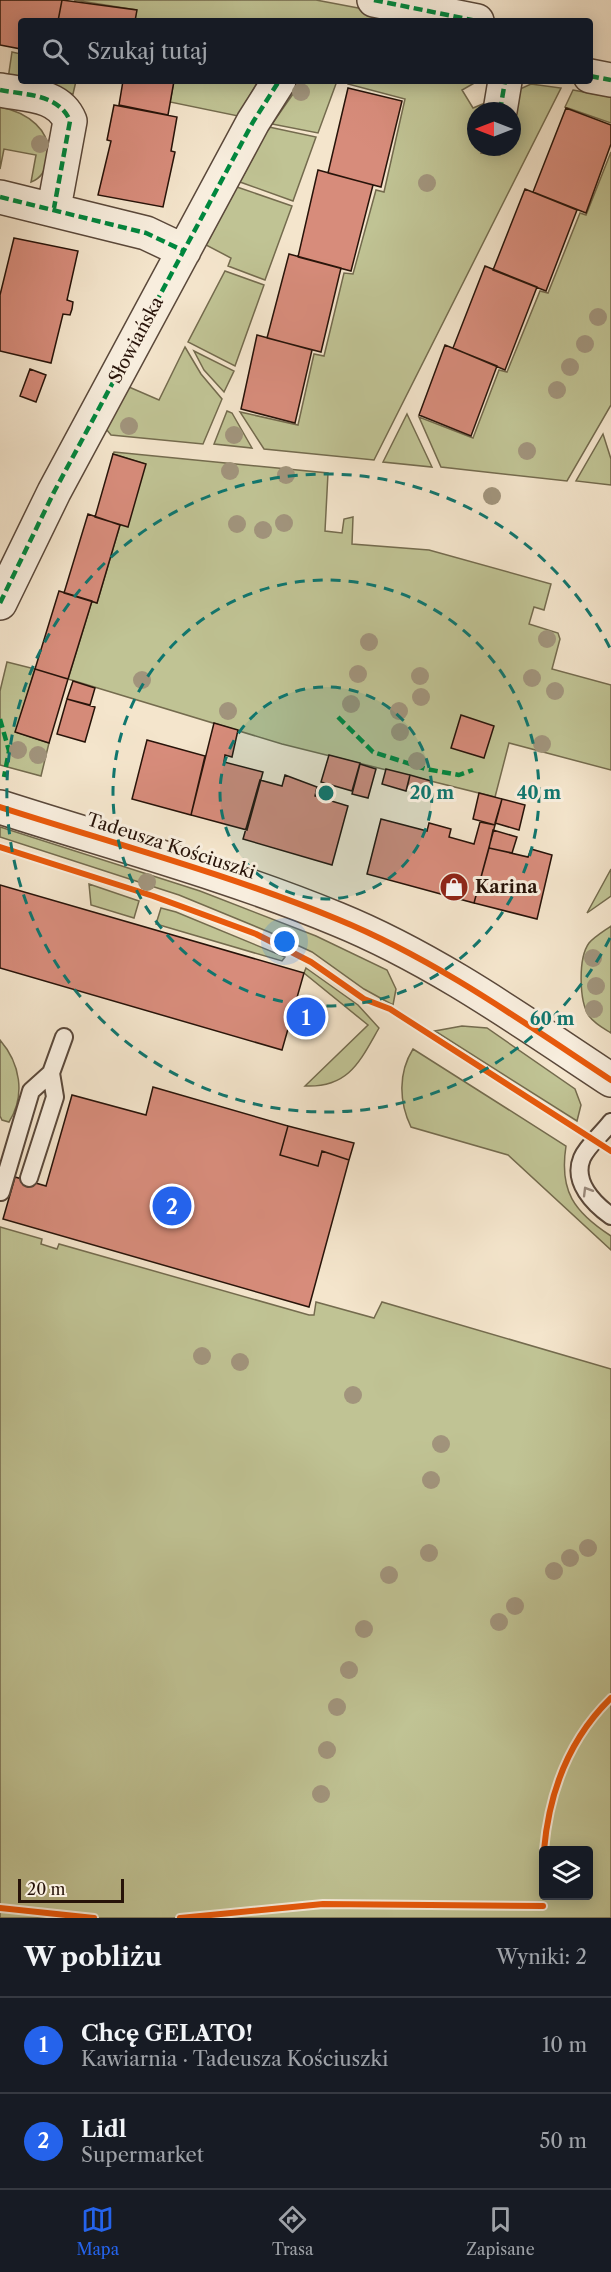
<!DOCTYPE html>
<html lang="pl">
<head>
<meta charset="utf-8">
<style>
  :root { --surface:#171b24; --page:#20242c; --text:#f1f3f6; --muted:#9ea1a6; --line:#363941; --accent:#2563eb }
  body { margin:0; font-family:"Libre Caslon Text",serif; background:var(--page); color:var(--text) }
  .controls { position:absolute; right:18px; bottom:18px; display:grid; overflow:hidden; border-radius:6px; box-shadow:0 3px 15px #0003 }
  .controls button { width:54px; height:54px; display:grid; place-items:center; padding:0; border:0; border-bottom:2px solid var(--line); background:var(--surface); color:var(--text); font:30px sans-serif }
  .compass { position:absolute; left:467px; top:102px; width:54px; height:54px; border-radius:50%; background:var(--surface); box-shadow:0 3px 15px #0003; rotate:270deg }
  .scale { position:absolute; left:18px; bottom:15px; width:106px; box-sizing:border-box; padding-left:6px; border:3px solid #271309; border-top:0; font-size:16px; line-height:21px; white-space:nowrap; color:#271309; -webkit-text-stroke:4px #f8eede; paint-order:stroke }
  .you { position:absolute; left:285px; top:942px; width:21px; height:21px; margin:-15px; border:4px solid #fff; border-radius:50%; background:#1a73e8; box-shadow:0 0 0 9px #1a73e833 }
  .badge { display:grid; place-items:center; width:39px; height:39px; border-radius:50%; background:var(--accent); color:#fff; font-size:20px; font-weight:700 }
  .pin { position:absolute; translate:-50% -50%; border:3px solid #fff; box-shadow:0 2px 6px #0006 }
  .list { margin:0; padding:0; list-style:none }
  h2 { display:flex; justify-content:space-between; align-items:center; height:78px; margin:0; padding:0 24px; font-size:26px }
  h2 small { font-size:20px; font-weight:400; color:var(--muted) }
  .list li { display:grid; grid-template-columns:39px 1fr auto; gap:18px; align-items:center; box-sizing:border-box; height:96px; padding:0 24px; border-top:2px solid var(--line) }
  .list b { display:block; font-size:22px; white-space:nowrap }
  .list p { margin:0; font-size:20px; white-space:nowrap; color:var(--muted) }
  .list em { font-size:20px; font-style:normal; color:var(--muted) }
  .icon { flex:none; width:33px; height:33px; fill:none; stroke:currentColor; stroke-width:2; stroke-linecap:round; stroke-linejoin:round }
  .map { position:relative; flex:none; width:611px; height:1918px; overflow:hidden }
  .search { position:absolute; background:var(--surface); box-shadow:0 3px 15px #0003; left:18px; right:18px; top:18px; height:66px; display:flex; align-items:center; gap:15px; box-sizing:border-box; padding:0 21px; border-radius:6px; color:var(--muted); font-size:22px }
  .sheet { height:270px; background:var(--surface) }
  nav { display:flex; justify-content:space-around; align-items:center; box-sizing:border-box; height:84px; border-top:2px solid var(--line); background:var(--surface); font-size:16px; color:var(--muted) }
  nav a { display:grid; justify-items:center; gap:3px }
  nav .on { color:var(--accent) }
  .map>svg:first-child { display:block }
</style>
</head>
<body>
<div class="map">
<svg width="611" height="1918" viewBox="0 0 611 1918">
  <rect width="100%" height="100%" fill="#f4e5cc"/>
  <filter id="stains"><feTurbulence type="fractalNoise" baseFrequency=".00333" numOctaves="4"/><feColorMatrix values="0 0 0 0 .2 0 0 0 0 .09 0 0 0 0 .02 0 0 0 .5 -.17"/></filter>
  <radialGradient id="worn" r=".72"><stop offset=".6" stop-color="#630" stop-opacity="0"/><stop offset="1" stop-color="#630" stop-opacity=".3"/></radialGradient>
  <path fill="#c0c394" stroke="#746b4e" stroke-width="1.5" fill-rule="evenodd" d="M 74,0 L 316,0 L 427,21 L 135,21 L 136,10 Z
    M 12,52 L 21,54 L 21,81 L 76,81 L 73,94 L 8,79 Z
    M 174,81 L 258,81 L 238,116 L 170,102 Z
    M 302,81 L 337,81 L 318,133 L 272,124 Z
    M 349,81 L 478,81 L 462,90 L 473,108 L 490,101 L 489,111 L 476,111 L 476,147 L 482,147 L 481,153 L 500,155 L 502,147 L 512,147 L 512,111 L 520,89 L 531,84 L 561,88 L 374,460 L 264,449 L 240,412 L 298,425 L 314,354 L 324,356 L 344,273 L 353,274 L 376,190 L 384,192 L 405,99 L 348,84 Z
    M 573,90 L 611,97 L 611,123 L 565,107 Z
    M 0,107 C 26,112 54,130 47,160 C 45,170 42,178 31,182 L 36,155 L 4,149 L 0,169 Z
    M 269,127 L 316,137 L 293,201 L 240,182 Z
    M 611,152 L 611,405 L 567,481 L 441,467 L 419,417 L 473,438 L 499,370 L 507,372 L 540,291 L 548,293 L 580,213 L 586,215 Z
    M 237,187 L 292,206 L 265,280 L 228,266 L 231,258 L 206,245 Z
    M 225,271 L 264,285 L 235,366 L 188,342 Z
    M 185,347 L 201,374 L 222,399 L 203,444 L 111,435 L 106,429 L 129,387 L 159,400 Z
    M 194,351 L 234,371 L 224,392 L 204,370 Z
    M 227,411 L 232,413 L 252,448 L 214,444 Z
    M 407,414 L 432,467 L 383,462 Z
    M 603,434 L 611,459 L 611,485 L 576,481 Z
    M 114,452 L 328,473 L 325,531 L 342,533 L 344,519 L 353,517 L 352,544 L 429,550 L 551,584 L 544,610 L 534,607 L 529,624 L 558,633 L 560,639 L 552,669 L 611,685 L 611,770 L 509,743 L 495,797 L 282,744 L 68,679 L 92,601 L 97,603 L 120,525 L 145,464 L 113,454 Z
    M 7,662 L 35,669 L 16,732 L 49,743 L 41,776 L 0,765 L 0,691 Z
    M 0,827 L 200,891 L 316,936 L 387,970 L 396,989 L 393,1005 L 364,989 L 312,952 L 269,932 L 179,895 L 0,837 Z
    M 611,869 L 611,896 L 587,913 Z
    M 89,884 L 139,901 L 134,918 L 91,905 Z
    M 161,908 L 176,912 L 285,957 L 282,961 L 156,924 Z
    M 611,926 L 611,1033 C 603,1028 595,1024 589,1016 C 579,1001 578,958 589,943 C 594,937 604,931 611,926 Z
    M 306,968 L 358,1005 L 379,1028 C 360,1061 349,1088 305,1086 L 368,1025 L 304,973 Z
    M 462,1026 L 487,1028 L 575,1089 L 581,1105 L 577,1121 L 435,1031 Z
    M 0,1040 C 20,1063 26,1095 9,1122 L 2,1120 L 0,1116 Z
    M 413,1049 L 566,1146 C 559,1191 574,1212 611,1236 L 611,1250 L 508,1155 L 411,1127 C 399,1102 398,1073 413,1049 Z
    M 0,1227 L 42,1239 L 41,1244 L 57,1249 L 59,1244 L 309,1315 L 314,1315 L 316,1302 L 374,1318 L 382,1302 L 611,1369 L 611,1918 L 0,1918 ZM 544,1850 L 588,1850 L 588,1896 L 544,1896 Z"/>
  <path fill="#d78c7b" stroke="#271309" stroke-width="1.5" d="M 0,0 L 62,0 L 58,21 L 21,21 L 21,49 L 0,45 Z
    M 62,0 L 137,10 L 135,21 L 58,21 Z
    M 123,81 L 174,81 L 168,115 L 119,105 Z
    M 348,88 L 402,101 L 381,187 L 328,173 Z
    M 114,105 L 177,117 L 171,151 L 175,152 L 163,207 L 98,195 L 111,141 L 107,140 Z
    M 566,108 L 611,125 L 611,144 L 586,213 L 533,192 Z
    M 318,170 L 373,185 L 351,271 L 298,257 Z
    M 525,189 L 577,210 L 546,291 L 493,270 Z
    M 14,238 L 78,251 L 67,300 L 73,302 L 72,309 L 70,315 L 63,314 L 51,363 L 0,351 L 0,295 Z
    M 289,254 L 341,268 L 321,352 L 267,338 Z
    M 485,266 L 537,287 L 505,370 L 453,348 Z
    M 257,335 L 312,350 L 295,423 L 241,409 Z
    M 445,345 L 497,366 L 471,436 L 419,415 Z
    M 30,369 L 46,375 L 36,402 L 20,396 Z
    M 113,454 L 146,464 L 128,527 L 95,517 Z
    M 88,514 L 120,525 L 97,603 L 64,593 Z
    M 59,591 L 92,601 L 68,679 L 35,669 Z
    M 35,669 L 68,679 L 49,743 L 15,732 Z
    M 73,681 L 95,688 L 90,705 L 67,699 Z
    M 67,699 L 95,707 L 85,742 L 57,734 Z
    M 461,715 L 494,726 L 484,758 L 451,748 Z
    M 214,723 L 238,730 L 232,757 L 225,755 L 224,762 L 263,772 L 247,830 L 191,815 Z
    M 147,740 L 205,756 L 191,815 L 132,799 Z
    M 329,755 L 360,763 L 352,791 L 321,782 Z
    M 360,764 L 376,769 L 368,798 L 352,794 Z
    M 386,769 L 410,775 L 406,791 L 382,784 Z
    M 285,775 L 317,787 L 315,796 L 348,806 L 332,865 L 243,839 L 260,780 L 282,786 Z
    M 410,775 L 431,781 L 428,793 L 407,788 Z
    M 479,793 L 502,799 L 495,825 L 473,819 Z
    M 502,799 L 525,805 L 519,830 L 495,823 Z
    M 381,819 L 427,831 L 429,823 L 451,829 L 449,837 L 474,844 L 480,822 L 495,825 L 474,903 L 367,874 Z
    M 493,830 L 517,837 L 512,853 L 489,848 Z
    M 489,848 L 528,857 L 531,849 L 552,855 L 537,919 L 474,903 Z
    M 0,885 L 304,973 L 282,1050 L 0,968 Z
    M 153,1087 L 288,1126 L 280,1155 L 318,1166 L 322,1151 L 349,1160 L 309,1307 L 3,1219 L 15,1177 L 46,1186 L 72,1095 L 146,1115 Z
    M 288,1126 L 354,1143 L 349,1160 L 322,1151 L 318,1166 L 280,1155 Z"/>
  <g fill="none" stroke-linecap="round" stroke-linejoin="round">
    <g stroke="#5a483a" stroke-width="20">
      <path id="service" d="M 611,1122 C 603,1133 587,1146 582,1158 C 572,1182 594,1204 611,1216
        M 29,1178 L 55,1097 L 51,1073
        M 1,1192 L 31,1091 L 51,1073 L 64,1037"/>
    </g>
    <g stroke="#5a483a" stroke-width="36">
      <path id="minor" d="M 374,0 L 477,21
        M 590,76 L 611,80
        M 0,90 C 26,95 59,94 70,121 L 54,208
        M 500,111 L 505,81
        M 0,197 L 146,233 L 184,251
        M 0,603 L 54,492 L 253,122 L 279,81"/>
    </g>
    <g stroke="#5a483a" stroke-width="36">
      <path id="tertiary" d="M 0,807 C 112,843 228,874 337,919 C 435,959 523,1022 611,1080"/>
    </g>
    <use href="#service" stroke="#f8eede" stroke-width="16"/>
    <use href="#minor" stroke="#f8eede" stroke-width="33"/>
    <use href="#tertiary" stroke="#f8eede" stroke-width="33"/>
    <path stroke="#00873e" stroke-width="4.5" stroke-dasharray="9 4.5" stroke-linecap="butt" d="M 374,0 L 477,21
      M 590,76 L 611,80
      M 0,90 C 26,95 59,94 70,121 L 54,208
      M 500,111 L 505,81
      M 0,197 L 146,233 L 184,251
      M 0,603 L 54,492 L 253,122 L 279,81
      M 338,717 L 373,752 L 426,769 L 459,775 L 473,770
      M 0,719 L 9,751 L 4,777"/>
    <g stroke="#f8eede" stroke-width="10">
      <path id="cycleway" d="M 0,807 C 112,843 228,874 337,919 C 435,959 523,1022 611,1080
        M 0,847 L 153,896 L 256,934 L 311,962 L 364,999 L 390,1009 L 611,1151
        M 544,1850 C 549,1793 569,1739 611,1698
        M 0,1908 L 94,1918
        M 180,1918 L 323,1904 L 543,1906"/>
    </g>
    <use href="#cycleway" stroke="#e8590c" stroke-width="6"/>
  </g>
  <g fill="#a1947c">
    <circle cx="301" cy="92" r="9"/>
    <circle cx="40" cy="144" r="9"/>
    <circle cx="427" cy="183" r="9"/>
    <circle cx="598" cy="317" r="9"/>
    <circle cx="585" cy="344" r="9"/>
    <circle cx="570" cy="367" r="9"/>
    <circle cx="557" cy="390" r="9"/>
    <circle cx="129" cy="426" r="9"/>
    <circle cx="234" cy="435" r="9"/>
    <circle cx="527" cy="451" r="9"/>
    <circle cx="230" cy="471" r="9"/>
    <circle cx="286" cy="475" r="9"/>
    <circle cx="492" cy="496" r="9"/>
    <circle cx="284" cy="523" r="9"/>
    <circle cx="237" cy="524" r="9"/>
    <circle cx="263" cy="530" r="9"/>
    <circle cx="547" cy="639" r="9"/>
    <circle cx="369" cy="642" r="9"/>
    <circle cx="358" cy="674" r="9"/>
    <circle cx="420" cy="676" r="9"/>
    <circle cx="532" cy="678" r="9"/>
    <circle cx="142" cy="680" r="9"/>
    <circle cx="555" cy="691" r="9"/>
    <circle cx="421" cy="697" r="9"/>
    <circle cx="351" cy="704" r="9"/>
    <circle cx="228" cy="711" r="9"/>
    <circle cx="399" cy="711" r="9"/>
    <circle cx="400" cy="732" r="9"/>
    <circle cx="542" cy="744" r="9"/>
    <circle cx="18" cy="750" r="9"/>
    <circle cx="38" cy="755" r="9"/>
    <circle cx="417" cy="761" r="9"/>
    <circle cx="147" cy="882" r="9"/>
    <circle cx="593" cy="958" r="9"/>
    <circle cx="596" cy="986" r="9"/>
    <circle cx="594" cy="1009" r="9"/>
    <circle cx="202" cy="1356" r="9"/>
    <circle cx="240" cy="1362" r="9"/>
    <circle cx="353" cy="1395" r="9"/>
    <circle cx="441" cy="1444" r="9"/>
    <circle cx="431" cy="1480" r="9"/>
    <circle cx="588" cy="1548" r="9"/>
    <circle cx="429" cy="1553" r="9"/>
    <circle cx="570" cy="1558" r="9"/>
    <circle cx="554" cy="1571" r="9"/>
    <circle cx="389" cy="1575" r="9"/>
    <circle cx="515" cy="1606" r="9"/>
    <circle cx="499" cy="1622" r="9"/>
    <circle cx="364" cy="1629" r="9"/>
    <circle cx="349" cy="1670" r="9"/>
    <circle cx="337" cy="1707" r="9"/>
    <circle cx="327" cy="1750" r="9"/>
    <circle cx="321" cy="1794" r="9"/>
  </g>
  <defs><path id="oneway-chevron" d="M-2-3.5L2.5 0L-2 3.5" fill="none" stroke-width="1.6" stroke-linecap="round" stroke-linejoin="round" transform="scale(1.5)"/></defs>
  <use stroke="#9a8b7e" href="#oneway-chevron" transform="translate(587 1191) rotate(-121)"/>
  <circle cx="326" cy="793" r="106" fill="#0f766e" fill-opacity=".12"/>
  <g fill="none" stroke="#0f766e" stroke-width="3" stroke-dasharray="10 8">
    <circle cx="326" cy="793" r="106"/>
    <circle cx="326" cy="793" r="213"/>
    <path d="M610 938A319 319 0 1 1 610 648"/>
  </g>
  <defs>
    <g id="shop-disc" transform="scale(1.5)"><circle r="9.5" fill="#8f2418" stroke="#f8eede"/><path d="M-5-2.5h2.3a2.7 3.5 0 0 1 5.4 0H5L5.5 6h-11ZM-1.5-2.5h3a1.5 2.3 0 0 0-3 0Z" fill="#fff"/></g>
  </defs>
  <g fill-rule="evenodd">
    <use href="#shop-disc" x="454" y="887"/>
  </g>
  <g text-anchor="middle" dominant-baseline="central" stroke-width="6" stroke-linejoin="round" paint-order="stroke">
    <g font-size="18" fill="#271309" stroke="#f8eede">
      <text transform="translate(136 340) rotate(-62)">Słowiańska</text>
      <text transform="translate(171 846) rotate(18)">Tadeusza Kościuszki</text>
    </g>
    <g font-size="18" font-weight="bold" fill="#271309" stroke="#f8eede" text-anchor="start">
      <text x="475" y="887">Karina</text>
    </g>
  </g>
  <circle cx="326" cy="793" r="9" fill="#0f766e" stroke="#f8eede" stroke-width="3"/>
  <g font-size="18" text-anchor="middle" font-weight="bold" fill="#0f766e" stroke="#f8eede" stroke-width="6" stroke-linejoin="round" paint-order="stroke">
    <text x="432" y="799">20 m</text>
    <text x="539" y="799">40 m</text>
    <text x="552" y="1025">60 m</text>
  </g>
  <rect width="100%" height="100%" filter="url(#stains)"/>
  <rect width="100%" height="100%" fill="url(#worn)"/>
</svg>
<div class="controls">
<button><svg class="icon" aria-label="layers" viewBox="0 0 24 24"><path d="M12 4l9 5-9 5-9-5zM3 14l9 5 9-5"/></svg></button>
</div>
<svg class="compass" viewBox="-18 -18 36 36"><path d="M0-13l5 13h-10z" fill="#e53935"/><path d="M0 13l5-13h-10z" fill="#9ea1a6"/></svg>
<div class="scale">20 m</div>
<div class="you"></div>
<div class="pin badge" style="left:306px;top:1017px">1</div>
<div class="pin badge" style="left:172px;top:1206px">2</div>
<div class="search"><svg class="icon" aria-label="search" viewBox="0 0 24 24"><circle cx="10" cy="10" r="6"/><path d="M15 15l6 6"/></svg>Szukaj tutaj</div>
</div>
<section class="sheet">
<h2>W pobliżu<small>Wyniki: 2</small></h2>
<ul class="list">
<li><span class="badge">1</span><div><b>Chcę GELATO!</b><p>Kawiarnia · Tadeusza Kościuszki</p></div><em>10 m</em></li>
<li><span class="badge">2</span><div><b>Lidl</b><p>Supermarket</p></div><em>50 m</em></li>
</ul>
</section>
<nav>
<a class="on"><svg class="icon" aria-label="map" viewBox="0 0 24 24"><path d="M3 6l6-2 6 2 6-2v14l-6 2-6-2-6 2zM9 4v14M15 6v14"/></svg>Mapa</a>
<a><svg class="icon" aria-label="directions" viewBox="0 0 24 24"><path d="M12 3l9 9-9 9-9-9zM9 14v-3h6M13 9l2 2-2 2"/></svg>Trasa</a>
<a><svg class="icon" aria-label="saved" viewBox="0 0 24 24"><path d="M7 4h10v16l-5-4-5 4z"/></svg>Zapisane</a>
</nav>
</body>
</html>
